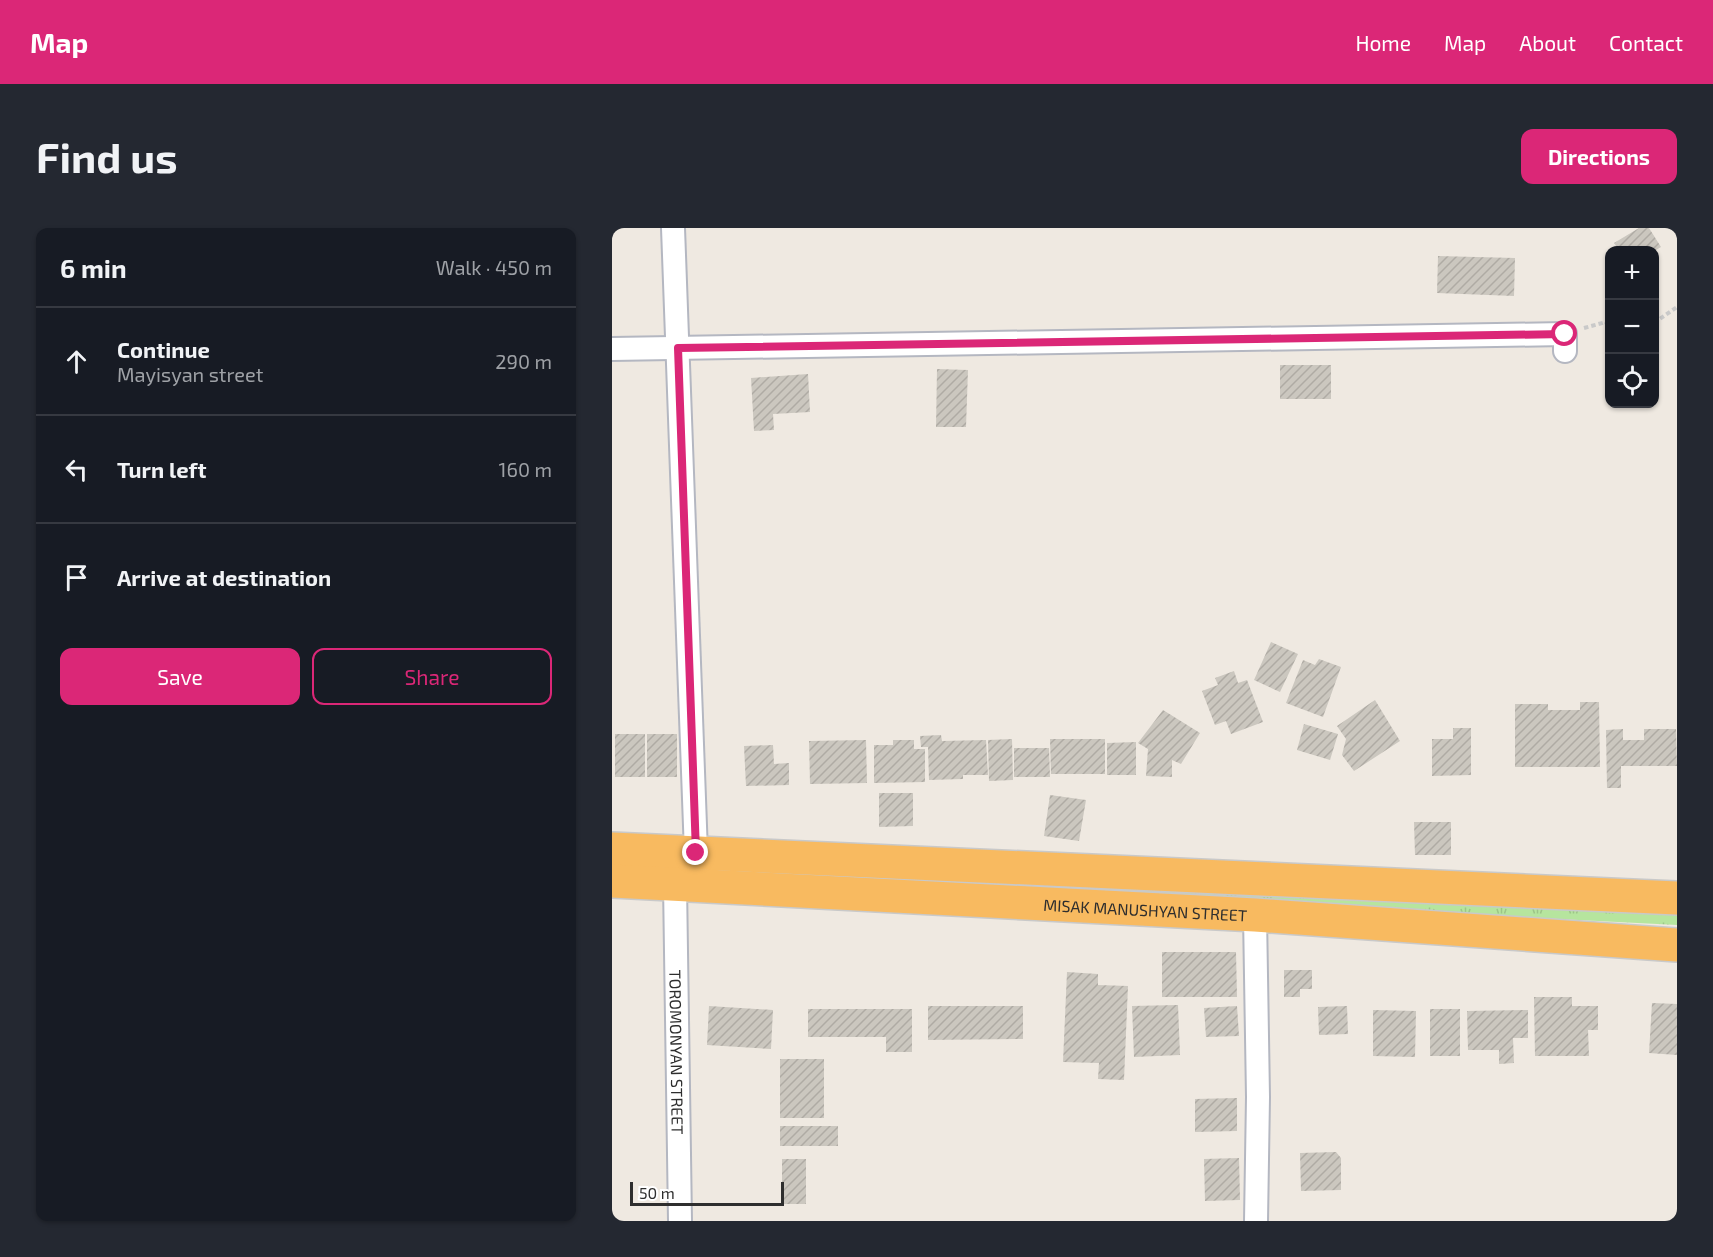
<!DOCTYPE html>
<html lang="en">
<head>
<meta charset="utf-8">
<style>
  :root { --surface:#171b24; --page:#242831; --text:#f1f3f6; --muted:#9ea1a6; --line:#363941; --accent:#db2777 }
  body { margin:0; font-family:"Exo 2",sans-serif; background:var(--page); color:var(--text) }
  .controls { position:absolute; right:18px; top:18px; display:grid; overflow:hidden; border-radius:12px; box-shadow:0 2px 4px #0004 }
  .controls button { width:54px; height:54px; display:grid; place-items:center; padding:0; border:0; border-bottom:2px solid var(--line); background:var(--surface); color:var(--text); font:30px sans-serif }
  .scale { position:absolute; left:18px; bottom:15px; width:154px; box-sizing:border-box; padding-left:6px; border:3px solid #2e2e2e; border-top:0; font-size:16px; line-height:21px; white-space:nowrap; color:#2e2e2e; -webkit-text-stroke:4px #fff; paint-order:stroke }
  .stop { position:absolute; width:18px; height:18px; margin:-14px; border:4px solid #db2777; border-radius:50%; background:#fff }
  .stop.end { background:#db2777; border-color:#fff; box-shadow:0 2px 6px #0008 }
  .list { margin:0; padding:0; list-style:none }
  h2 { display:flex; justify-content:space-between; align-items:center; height:78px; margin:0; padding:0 24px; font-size:26px }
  h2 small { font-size:20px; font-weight:400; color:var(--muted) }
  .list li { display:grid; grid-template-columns:39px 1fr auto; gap:18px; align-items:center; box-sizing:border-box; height:108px; padding:0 24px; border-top:2px solid var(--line) }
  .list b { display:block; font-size:22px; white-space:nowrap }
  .list p { margin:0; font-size:20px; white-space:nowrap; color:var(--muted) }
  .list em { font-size:20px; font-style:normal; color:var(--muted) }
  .actions { display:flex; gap:12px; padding:18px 24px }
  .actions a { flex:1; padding:14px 0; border:2px solid var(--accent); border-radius:12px; text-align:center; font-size:21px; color:var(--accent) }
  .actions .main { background:var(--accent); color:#fff }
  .icon { flex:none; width:33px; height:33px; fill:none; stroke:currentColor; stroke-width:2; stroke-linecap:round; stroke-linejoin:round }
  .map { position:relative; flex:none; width:1065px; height:993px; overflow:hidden; border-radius:12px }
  header { display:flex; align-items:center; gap:36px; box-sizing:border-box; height:84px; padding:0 30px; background:var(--accent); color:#fff }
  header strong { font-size:28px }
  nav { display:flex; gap:33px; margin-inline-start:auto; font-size:21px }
  .intro { display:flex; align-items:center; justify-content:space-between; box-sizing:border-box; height:144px; padding:0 36px }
  h1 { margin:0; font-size:42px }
  .button { padding:15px 27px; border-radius:12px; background:var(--accent); color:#fff; font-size:21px; font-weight:700 }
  main { display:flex; gap:36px; padding:0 36px }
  aside { flex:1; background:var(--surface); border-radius:12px; box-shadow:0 2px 4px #0004 }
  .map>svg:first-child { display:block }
</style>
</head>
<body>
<header>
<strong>Map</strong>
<nav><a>Home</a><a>Map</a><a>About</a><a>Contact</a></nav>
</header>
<div class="intro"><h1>Find us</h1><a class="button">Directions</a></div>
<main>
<aside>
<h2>6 min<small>Walk · 450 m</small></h2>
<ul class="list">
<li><svg class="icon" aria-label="ahead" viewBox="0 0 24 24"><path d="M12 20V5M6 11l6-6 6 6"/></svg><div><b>Continue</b><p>Mayisyan street</p></div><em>290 m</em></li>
<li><svg class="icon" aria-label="left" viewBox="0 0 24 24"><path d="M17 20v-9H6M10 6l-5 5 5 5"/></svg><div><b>Turn left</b></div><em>160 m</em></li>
<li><svg class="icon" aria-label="arrive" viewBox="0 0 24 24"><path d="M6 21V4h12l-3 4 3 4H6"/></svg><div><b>Arrive at destination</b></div></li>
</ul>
<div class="actions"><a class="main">Save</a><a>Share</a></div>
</aside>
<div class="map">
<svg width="1065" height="993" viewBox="0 0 1065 993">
  <defs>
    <pattern id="grass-tufts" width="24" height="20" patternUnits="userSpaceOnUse" patternTransform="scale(1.5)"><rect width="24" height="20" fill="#b6e59e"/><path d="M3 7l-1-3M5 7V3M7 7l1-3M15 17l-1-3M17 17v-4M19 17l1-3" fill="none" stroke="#9dc588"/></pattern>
    <pattern id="building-hatch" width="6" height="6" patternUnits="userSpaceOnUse" patternTransform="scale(1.5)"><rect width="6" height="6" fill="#cbc7bf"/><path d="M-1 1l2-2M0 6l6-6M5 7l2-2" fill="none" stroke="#afaba4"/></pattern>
  </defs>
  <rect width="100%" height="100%" fill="#efe9e1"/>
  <path fill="url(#grass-tufts)" d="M 0,632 L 1065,686 L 1065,697 L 247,655 Z"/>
  <path fill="url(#building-hatch)" d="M 1027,0 L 1037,0 L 1049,19 L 1044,22 L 1007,22 L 1002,15 Z
    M 826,28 L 903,30 L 902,68 L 825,65 Z
    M 668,137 L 719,137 L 719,171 L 668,171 Z
    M 325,141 L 356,142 L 354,199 L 324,199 Z
    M 196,146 L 198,184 L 161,186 L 162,202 L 142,203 L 139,150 Z
    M 659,414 L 686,426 L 668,464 L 642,452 Z
    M 707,431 L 729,439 L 711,489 L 674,475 L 691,432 L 703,437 Z
    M 622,443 L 626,455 L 635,452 L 651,494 L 619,506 L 614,493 L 603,497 L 590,463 L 606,457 L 603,450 Z
    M 763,472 L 788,513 L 742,543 L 730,527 L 734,511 L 725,498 Z
    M 968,474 L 987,474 L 988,539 L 903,539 L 903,476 L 936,476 L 936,482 L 968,482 Z
    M 551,482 L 588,505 L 569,536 L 560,532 L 560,549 L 534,548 L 536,521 L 526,515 Z
    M 692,496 L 726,506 L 718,532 L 685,522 Z
    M 841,500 L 859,500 L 859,547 L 820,548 L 820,511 L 841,511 Z
    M 1011,501 L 1011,512 L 1032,512 L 1032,501 L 1064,501 L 1065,538 L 1009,538 L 1009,560 L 995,560 L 994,502 Z
    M 3,506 L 33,506 L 33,549 L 3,549 Z
    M 35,506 L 65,506 L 65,549 L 35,549 Z
    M 329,507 L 330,513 L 374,512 L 376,547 L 351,547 L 351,551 L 317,552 L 316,519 L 309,519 L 308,508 Z
    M 400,511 L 401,552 L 377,553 L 376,512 Z
    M 438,511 L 493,511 L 493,546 L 439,546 Z
    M 254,512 L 255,555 L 198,556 L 197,513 Z
    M 281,512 L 302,512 L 302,521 L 313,521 L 313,554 L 262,555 L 262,517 L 281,517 Z
    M 524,514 L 524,547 L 495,547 L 495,515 Z
    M 161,517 L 162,536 L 177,535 L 177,557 L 134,558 L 132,518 Z
    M 402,520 L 437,520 L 438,549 L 402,549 Z
    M 267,565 L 301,565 L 301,598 L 267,599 Z
    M 438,567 L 474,572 L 467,613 L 432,608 Z
    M 802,594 L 839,594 L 839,627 L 803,627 Z
    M 550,724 L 624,724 L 625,769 L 550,769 Z
    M 672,742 L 700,742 L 700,761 L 688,761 L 688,769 L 672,769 Z
    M 455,744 L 486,746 L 486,757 L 516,758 L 512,852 L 486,851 L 487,835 L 451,834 Z
    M 922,769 L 960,769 L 960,778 L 986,778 L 986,802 L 976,802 L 977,828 L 923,828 Z
    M 1040,775 L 1065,776 L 1065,827 L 1037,825 Z
    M 566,777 L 568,827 L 522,829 L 520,778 Z
    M 97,778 L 161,782 L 159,821 L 95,817 Z
    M 316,778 L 411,778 L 411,811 L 316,812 Z
    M 625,778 L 627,808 L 594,809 L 592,780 Z
    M 735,778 L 736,806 L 707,807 L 706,779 Z
    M 196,781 L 300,781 L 300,824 L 274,824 L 274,809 L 196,809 Z
    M 818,781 L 848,781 L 848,828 L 818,828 Z
    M 761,782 L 804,783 L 803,829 L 761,828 Z
    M 916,782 L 916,810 L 901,810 L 902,835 L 887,836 L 887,822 L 856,822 L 855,783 Z
    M 168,831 L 212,831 L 212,890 L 168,890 Z
    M 625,870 L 625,903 L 583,904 L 583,871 Z
    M 168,898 L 226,898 L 226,918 L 168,918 Z
    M 724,924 L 729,930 L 729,962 L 689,963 L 688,925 Z
    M 627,930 L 628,972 L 593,973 L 592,931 Z
    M 170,931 L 194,931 L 194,976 L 170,976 Z"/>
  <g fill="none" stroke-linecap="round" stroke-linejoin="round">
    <g stroke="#b4b7c1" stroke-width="26">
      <g id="minor">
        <path d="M 61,0 L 84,625"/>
        <path d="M 0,121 L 953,106 L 953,123"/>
        <path id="s1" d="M 63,656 L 68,993"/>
        <path d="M 643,687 L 646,869 L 644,993"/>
      </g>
    </g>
    <g stroke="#c9c9c9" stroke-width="36">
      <g id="trunk">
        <path d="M 0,621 L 1065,670"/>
        <path id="s2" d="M 0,653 L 643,687 L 1065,717"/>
      </g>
    </g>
    <path stroke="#c9c9c9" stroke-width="4" stroke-dasharray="4.5 3" stroke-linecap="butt" d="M 1042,95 L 1065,79
      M 972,100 L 994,94 L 998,103"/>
    <use href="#minor" stroke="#fff" stroke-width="22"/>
    <use href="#trunk" stroke="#f8ba60" stroke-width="33"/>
  </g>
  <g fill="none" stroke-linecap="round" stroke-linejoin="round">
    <path stroke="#db2777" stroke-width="8" d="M 84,625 L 66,120 L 953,106"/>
  </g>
  <g text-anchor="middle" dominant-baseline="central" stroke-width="5" stroke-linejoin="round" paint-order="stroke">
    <g font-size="16" fill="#2e2e2e" stroke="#fff">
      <text stroke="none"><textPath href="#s2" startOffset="534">MISAK MANUSHYAN STREET</textPath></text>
      <text stroke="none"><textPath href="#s1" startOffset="168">TOROMONYAN STREET</textPath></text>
    </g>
  </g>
</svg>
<div class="controls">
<button>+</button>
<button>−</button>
<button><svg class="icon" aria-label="locate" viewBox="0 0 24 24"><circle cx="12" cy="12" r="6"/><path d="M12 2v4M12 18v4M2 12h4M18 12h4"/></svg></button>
</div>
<div class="scale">50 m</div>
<div class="stop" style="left:953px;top:106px"></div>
<div class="stop end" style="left:84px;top:625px"></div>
</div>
</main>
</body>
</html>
